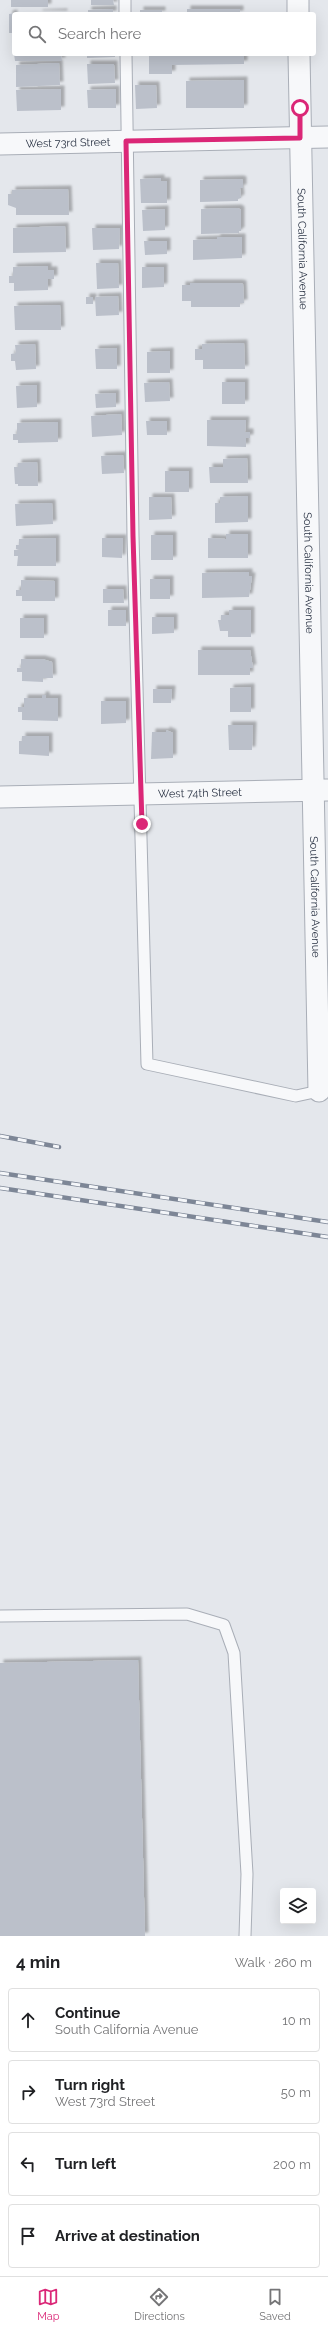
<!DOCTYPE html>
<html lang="en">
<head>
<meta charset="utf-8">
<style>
  :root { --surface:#fff; --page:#f2f2f2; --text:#202124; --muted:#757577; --line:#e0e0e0; --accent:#db2777 }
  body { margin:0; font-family:Raleway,sans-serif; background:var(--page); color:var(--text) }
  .controls { position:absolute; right:12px; bottom:12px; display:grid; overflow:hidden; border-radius:4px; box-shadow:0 4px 16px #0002 }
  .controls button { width:36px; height:36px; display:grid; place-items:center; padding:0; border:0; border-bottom:1px solid var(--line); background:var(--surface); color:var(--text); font:20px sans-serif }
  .stop { position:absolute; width:12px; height:12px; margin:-9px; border:3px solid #db2777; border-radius:50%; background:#fff }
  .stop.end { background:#db2777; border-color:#fff; box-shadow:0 1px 4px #0008 }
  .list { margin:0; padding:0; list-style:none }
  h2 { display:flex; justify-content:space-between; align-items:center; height:52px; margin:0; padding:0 16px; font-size:17px }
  h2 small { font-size:13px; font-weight:400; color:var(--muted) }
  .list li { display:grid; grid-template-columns:26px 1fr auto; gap:12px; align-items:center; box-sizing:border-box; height:64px; margin:0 8px 8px; padding:0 8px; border:1px solid var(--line); border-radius:4px }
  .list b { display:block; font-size:15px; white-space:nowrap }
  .list p { margin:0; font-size:13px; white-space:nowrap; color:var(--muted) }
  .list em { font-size:13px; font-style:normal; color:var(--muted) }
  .icon { flex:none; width:22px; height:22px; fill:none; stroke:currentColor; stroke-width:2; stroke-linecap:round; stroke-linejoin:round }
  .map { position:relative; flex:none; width:328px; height:1936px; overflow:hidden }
  .search { position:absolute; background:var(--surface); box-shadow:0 4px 16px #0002; left:12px; right:12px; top:12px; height:44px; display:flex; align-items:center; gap:10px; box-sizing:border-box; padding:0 14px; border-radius:4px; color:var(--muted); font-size:15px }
  .sheet { height:340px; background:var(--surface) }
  nav { display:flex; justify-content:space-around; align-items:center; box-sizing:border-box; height:56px; border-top:1px solid var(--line); background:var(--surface); font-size:11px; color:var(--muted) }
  nav a { display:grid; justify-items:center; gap:2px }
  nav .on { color:var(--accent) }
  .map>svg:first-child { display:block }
</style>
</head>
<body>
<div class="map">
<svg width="328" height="1936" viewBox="0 0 328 1936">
  <defs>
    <filter id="shadow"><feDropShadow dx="3.5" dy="-3.5" stdDeviation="1" flood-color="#0004"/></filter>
  </defs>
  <rect width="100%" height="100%" fill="#e4e7ec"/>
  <path fill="#bbc0ca" filter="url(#shadow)" d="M 11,0 L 48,0 L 48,7 L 11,7 Z
    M 91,0 L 113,0 L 114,5 L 91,5 Z
    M 113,9 L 113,14 L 88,14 L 88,10 Z
    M 187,9 L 240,9 L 240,14 L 187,14 Z
    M 140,10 L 162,10 L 162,14 L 140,14 Z
    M 64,12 L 64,14 L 39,14 L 39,13 Z
    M 14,13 L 14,33 L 9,33 L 9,14 Z
    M 14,54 L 61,54 L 62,61 L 15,61 Z
    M 87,54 L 115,54 L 115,57 L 87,58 Z
    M 149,54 L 244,54 L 244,64 L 172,65 L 172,74 L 149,74 Z
    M 59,63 L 60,85 L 16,87 L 16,65 Z
    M 87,64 L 114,64 L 115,83 L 88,84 Z
    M 244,80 L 244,108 L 186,108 L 186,81 Z
    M 135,85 L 156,85 L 157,108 L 136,109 Z
    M 61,89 L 61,110 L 17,111 L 16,90 Z
    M 116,89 L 116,108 L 88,108 L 87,90 Z
    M 161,178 L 161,181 L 167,181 L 167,203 L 141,203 L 140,179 Z
    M 240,179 L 243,180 L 243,188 L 240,188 L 241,198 L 238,199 L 238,201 L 200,202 L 200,180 Z
    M 68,189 L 69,215 L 16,215 L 16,208 L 8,205 L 8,194 L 12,194 L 12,190 Z
    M 238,208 L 241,210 L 241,231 L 239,231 L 239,233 L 201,234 L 201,209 Z
    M 165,209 L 165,230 L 143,231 L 142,210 Z
    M 65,226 L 66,252 L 13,253 L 13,228 Z
    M 92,228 L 120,228 L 119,249 L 93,250 Z
    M 217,237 L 242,237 L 242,258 L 193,260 L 193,240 L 217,239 Z
    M 144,241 L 167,241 L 167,254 L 145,255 Z
    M 96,263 L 118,263 L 119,288 L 97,289 Z
    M 48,266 L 48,270 L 54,270 L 54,279 L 48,279 L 48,290 L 14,291 L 14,283 L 9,283 L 9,276 L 13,276 L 13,267 Z
    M 142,267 L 164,267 L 164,287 L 142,288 Z
    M 190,283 L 239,283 L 243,284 L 244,303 L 240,303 L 240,307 L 191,307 L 191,301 L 182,301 L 182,285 L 190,285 Z
    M 118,296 L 119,315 L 96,316 L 95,297 Z
    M 86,297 L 93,297 L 93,304 L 86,304 Z
    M 60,305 L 61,330 L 15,330 L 14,306 Z
    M 244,343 L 245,369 L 203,369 L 203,360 L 195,360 L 195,349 L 202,349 L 202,344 Z
    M 35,344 L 36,369 L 16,370 L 15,361 L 11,361 L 11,354 L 16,353 L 15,345 Z
    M 117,348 L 117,369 L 96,369 L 95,349 Z
    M 170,351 L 170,373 L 147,373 L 147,352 Z
    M 169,382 L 170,401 L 145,402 L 144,383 Z
    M 222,382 L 245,382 L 245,404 L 222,404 Z
    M 37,385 L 37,407 L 17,408 L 16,386 Z
    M 116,393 L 116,407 L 96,408 L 95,394 Z
    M 121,414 L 122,435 L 92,437 L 91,416 Z
    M 207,420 L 246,420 L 245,432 L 250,432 L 250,438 L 246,438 L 246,447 L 207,446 Z
    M 146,421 L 167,421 L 167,435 L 147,435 Z
    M 58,422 L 58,442 L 18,443 L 18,440 L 13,440 L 13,434 L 17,434 L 17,423 Z
    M 123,455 L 124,473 L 102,474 L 101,456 Z
    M 247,458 L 248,483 L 210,483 L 209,467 L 223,467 L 223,459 Z
    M 37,462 L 38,486 L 18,486 L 18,484 L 15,484 L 14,467 L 18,467 L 18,463 Z
    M 165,471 L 189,471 L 189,492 L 165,492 Z
    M 248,496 L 248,522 L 215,523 L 215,503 L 220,503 L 220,497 Z
    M 149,497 L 171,497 L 172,519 L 149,520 Z
    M 52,503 L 53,524 L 16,526 L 15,504 Z
    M 226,534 L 248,534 L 248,558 L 208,558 L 208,538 L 226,539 Z
    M 151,535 L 173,535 L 173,560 L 151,560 Z
    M 56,538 L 56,566 L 17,566 L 18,556 L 14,556 L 14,550 L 20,550 L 16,549 L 16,545 L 19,545 L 19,539 Z
    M 102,538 L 123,538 L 122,558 L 102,557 Z
    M 249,572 L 249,576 L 252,576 L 249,597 L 202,598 L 202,573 Z
    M 150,579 L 170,579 L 170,599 L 150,599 Z
    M 21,580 L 55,581 L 55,601 L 22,601 L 22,596 L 16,596 L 16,590 L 21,590 Z
    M 103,589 L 123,589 L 124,603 L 103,603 Z
    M 108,610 L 126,610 L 126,626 L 108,626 Z
    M 229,610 L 251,610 L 251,637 L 228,637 L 228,631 L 220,631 L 218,620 L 221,620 L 221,615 L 229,615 Z
    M 152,617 L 174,617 L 174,633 L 152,634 Z
    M 20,618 L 44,618 L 44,638 L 20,638 Z
    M 198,650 L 250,650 L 253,668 L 250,668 L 250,675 L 198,675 Z
    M 21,659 L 42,659 L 52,662 L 53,678 L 43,678 L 43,682 L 22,681 L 22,672 L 17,672 L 17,668 L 21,668 Z
    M 251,687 L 251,712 L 230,712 L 230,688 Z
    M 153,689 L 172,689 L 171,703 L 153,703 Z
    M 42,695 L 46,695 L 46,698 L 58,698 L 58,721 L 22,720 L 22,712 L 18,712 L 18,707 L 24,707 L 24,698 L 42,698 Z
    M 101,701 L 126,701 L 126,723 L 101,724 Z
    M 228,725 L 253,725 L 252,750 L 229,750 Z
    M 166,730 L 173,733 L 173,758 L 151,759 L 152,732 L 166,732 Z
    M 22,736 L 49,736 L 49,756 L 19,754 L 19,741 L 22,741 Z
    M 138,1660 L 145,1936 L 0,1936 L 0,1663 Z"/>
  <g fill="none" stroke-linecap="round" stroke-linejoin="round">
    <g stroke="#a9aeb7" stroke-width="13">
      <path id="lane" d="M 125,0 L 125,14
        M 126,54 L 133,536 L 147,1064 L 296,1096 L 319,1091
        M 0,1616 L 187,1614 L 224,1625 L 234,1653 L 247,1874 L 245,1936"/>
    </g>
    <g stroke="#a9aeb7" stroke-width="23">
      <g id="street">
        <path d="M 298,0 L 298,14"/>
        <path id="s1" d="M 299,54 L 319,1091"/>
        <path id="s2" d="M 0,144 L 328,137"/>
        <path id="s3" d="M 0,797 L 327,790"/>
      </g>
    </g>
    <use href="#lane" stroke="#f7f8fa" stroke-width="11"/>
    <use href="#street" stroke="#f7f8fa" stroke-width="21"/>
    <g stroke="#7d8696" stroke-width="4.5">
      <path id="rail" d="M 0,1136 L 59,1147
        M 0,1173 L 328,1222
        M 0,1188 L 328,1237"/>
    </g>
    <use href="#rail" stroke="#f4f6f9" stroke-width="3" stroke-dasharray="9" stroke-linecap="butt"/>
  </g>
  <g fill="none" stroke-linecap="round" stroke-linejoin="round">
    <path stroke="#db2777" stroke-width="5" d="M 142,824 L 133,536 L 126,141 L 300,138 L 300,108"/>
  </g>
  <g text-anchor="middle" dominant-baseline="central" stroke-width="3" stroke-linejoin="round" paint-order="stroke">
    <g font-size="11" fill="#2b3445" stroke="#f4f6f9">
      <text stroke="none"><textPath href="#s2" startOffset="68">West 73rd Street</textPath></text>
      <text stroke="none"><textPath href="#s1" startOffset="195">South California Avenue</textPath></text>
      <text stroke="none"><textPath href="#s1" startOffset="519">South California Avenue</textPath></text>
      <text stroke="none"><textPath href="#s3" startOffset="200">West 74th Street</textPath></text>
      <text stroke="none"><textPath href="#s1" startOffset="843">South California Avenue</textPath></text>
    </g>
  </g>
</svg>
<div class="controls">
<button><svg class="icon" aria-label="layers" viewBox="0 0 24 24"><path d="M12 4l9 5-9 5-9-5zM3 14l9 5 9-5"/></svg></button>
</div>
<div class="stop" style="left:300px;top:108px"></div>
<div class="stop end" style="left:142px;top:824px"></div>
<div class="search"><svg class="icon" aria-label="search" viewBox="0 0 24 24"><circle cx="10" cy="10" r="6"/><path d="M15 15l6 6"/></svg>Search here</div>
</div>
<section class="sheet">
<h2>4 min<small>Walk · 260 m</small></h2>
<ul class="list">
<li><svg class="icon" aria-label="ahead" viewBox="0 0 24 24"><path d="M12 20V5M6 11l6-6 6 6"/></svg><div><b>Continue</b><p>South California Avenue</p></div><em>10 m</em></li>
<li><svg class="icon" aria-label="right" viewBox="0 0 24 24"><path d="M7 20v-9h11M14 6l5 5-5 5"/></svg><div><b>Turn right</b><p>West 73rd Street</p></div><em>50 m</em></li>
<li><svg class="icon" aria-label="left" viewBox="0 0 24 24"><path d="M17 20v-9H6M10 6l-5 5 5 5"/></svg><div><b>Turn left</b></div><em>200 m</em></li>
<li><svg class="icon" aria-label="arrive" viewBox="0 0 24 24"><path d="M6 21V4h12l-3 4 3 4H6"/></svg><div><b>Arrive at destination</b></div></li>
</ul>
</section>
<nav>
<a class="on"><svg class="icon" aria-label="map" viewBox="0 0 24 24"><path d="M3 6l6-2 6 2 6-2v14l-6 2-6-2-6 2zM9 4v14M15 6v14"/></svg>Map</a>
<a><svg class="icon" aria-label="directions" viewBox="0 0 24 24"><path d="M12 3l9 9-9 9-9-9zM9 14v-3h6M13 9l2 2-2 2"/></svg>Directions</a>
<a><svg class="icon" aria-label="saved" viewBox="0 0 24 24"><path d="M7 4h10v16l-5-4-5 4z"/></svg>Saved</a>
</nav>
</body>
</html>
